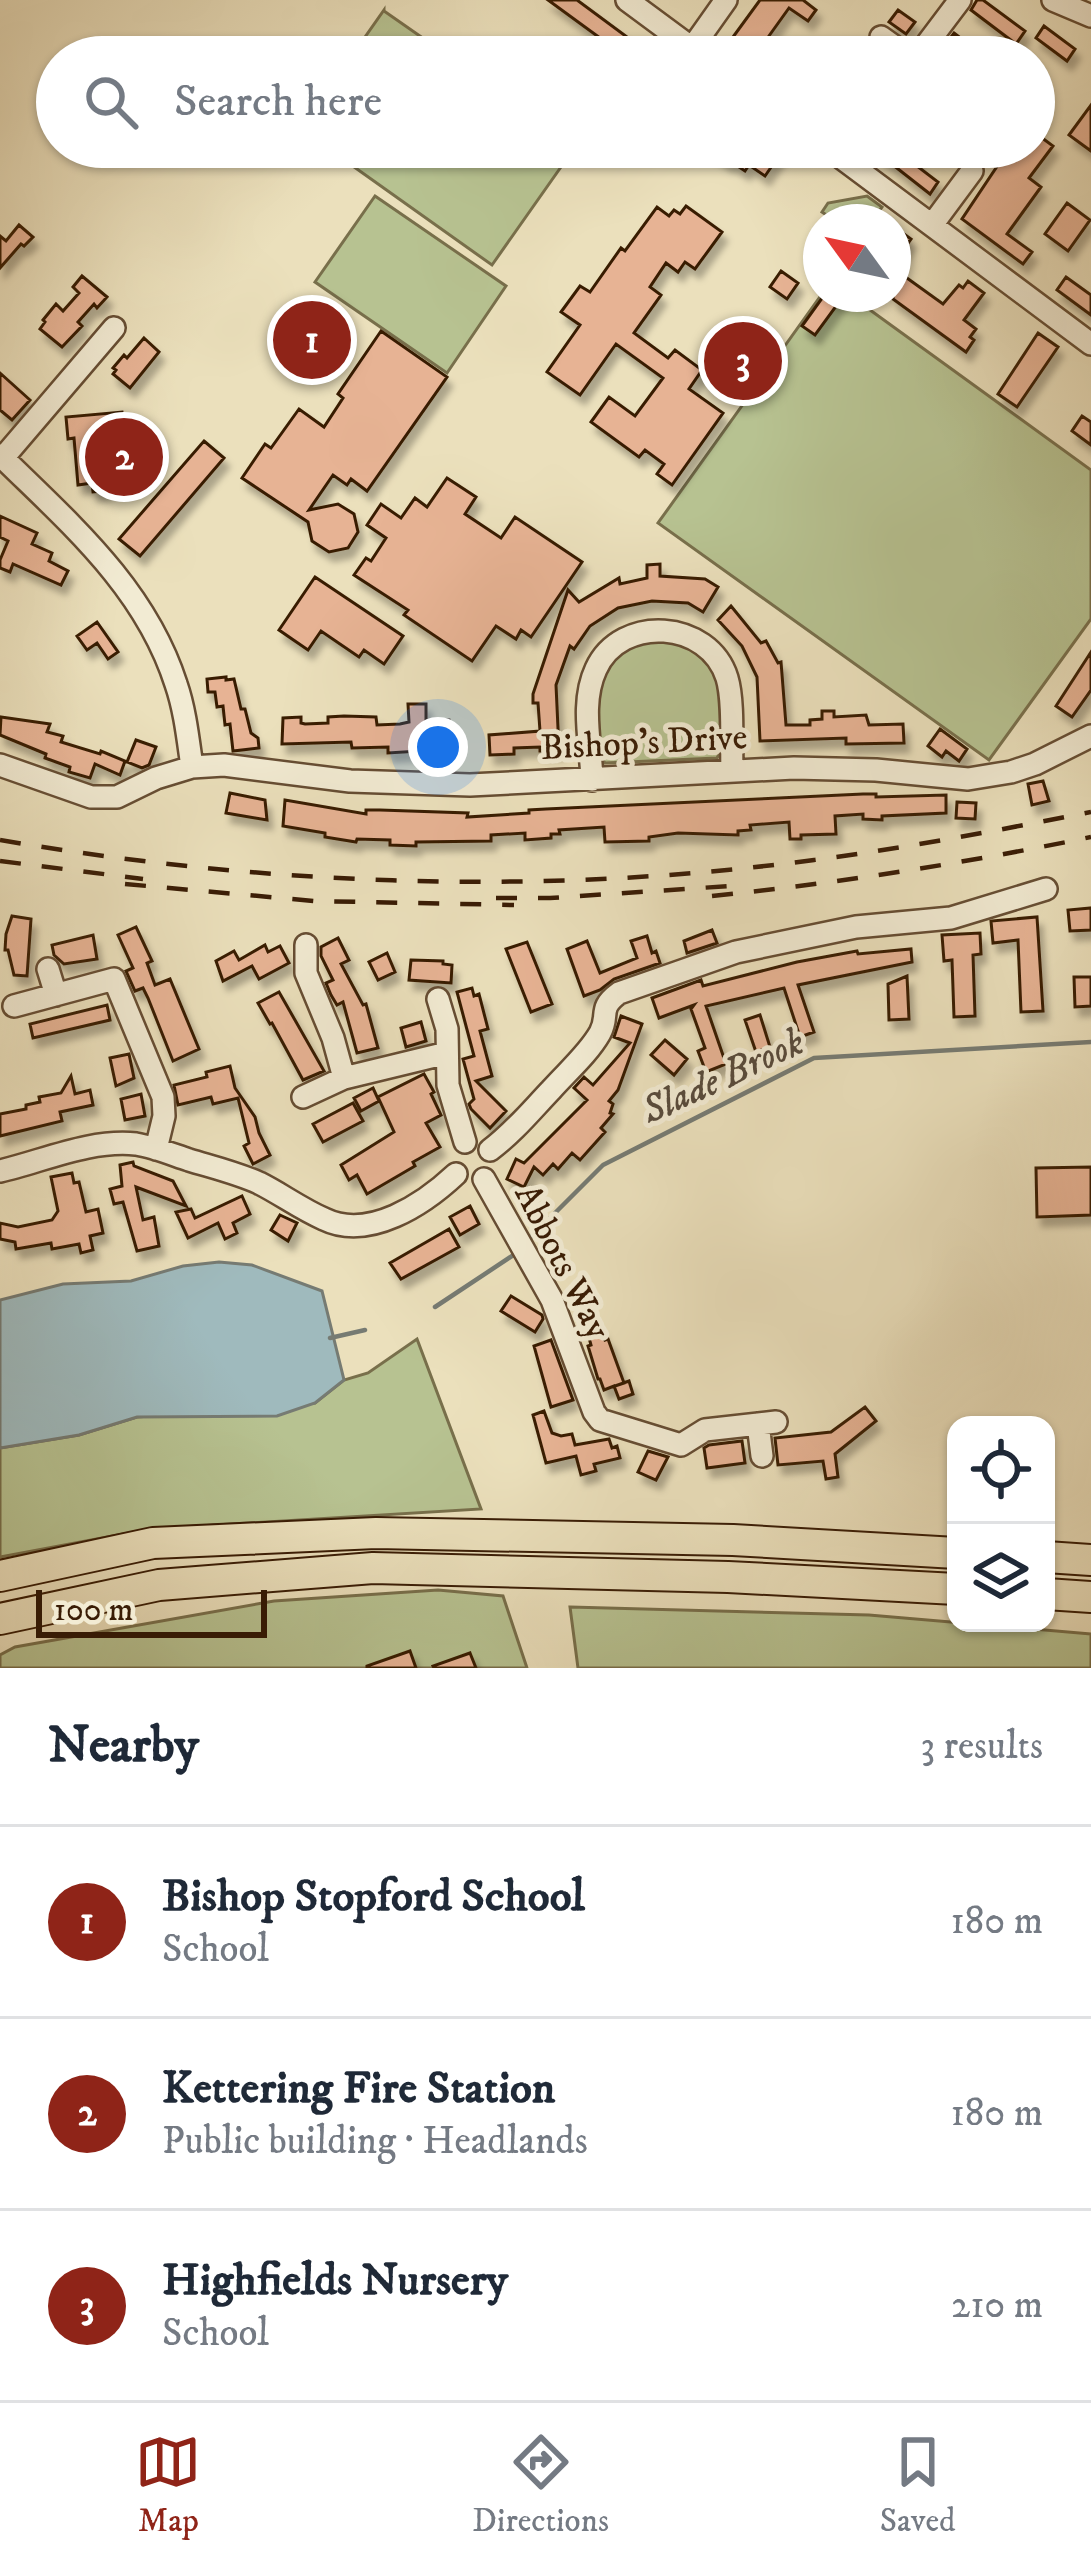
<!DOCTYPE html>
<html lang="en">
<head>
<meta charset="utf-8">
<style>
  :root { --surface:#fff; --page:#f2f2f3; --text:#1f2937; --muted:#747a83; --line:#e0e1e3; --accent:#8f2418 }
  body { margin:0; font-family:"IM FELL DW Pica",serif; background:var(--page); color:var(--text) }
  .controls { position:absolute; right:36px; bottom:36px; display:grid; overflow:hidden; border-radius:24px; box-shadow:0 3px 9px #0004 }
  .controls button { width:108px; height:108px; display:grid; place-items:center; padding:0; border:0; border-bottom:3px solid var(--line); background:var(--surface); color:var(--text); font:60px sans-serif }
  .compass { position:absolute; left:803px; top:204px; width:108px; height:108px; border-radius:50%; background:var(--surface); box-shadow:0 3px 9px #0004; rotate:303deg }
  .scale { position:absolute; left:36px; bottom:30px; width:231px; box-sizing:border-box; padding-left:12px; border:6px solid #391c05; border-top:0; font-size:33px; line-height:42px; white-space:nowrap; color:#391c05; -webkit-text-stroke:9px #f2ebd3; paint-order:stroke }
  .you { position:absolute; left:438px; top:747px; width:42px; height:42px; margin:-30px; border:9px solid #fff; border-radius:50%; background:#1a73e8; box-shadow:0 0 0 18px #1a73e833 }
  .badge { display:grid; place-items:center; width:78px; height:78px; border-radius:50%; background:var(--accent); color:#fff; font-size:39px; font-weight:700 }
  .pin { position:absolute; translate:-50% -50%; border:6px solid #fff; box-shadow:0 3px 12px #0006 }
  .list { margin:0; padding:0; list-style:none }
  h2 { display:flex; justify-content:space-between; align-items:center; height:156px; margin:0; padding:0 48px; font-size:51px }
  h2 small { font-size:39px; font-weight:400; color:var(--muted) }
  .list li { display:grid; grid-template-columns:78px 1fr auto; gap:36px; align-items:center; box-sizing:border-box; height:192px; padding:0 48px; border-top:3px solid var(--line) }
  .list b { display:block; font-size:45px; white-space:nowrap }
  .list p { margin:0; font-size:39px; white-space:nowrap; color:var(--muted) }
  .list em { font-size:39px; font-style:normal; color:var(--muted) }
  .icon { flex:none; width:66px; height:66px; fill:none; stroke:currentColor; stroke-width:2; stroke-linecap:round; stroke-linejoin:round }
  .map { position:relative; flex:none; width:1091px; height:1668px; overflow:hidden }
  .search { position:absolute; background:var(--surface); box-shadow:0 3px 9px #0004; left:36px; right:36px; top:36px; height:132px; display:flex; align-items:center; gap:30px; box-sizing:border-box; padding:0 42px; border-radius:66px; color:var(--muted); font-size:45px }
  .sheet { height:732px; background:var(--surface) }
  nav { display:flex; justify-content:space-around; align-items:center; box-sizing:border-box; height:168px; border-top:3px solid var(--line); background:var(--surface); font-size:33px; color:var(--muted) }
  nav a { display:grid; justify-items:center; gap:6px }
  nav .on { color:var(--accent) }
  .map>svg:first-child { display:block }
</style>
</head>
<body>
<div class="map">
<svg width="1091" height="1668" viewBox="0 0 1091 1668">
  <defs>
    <filter id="shadow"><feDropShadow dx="5" dy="9" stdDeviation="3" flood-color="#0004"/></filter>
  </defs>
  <rect width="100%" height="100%" fill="#ebe0bc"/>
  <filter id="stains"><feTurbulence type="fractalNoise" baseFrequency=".00167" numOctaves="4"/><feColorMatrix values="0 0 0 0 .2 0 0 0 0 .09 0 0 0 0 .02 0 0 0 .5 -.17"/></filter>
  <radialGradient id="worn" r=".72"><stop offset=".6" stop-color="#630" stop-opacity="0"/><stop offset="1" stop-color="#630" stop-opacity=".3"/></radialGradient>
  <path fill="#b7c291" stroke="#786f4b" stroke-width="3" d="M 384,10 L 384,11 L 450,57 L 351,57 Z
    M 326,147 L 575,147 L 492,265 Z
    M 375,196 L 506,286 L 447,373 L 315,282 Z
    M 867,196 L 882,207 L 875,217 L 860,207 L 849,222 L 837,222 L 822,212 L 828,203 Z
    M 822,294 L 848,294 L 1091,470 L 1091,619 L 989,760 L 658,523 Z
    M 657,637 L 695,647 L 719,677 L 723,747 L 717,758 L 605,763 L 598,752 L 598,684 L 616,652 Z
    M 417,1339 L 481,1509 L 150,1529 L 0,1557 L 0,1448 L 79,1435 L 137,1417 L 315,1403 L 344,1380 L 368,1373 Z
    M 438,1590 L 503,1596 L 527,1668 L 0,1668 L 0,1655 L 15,1647 L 274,1601 Z
    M 570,1607 L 869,1615 L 1091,1634 L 1091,1668 L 578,1668 Z"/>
  <path fill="#9fbabd" stroke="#767b73" stroke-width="3" d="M 219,1262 L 252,1265 L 322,1291 L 344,1380 L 315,1403 L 277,1416 L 137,1417 L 79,1435 L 0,1448 L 0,1300 L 63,1284 L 131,1281 L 183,1266 Z"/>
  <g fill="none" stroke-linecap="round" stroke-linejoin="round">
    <path stroke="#767b73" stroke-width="4.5" d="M 527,1241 L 603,1165 L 814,1058 L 1091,1042
      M 435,1307 L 515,1254
      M 330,1338 L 365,1330"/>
  </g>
  <path fill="#e7b394" stroke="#391c05" stroke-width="3" filter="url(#shadow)" d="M 548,0 L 577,0 L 654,57 L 626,57 Z
    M 760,0 L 803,0 L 816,10 L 808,21 L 789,8 L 756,54 L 733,37 Z
    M 977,0 L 983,0 L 1025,31 L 1016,44 L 971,10 Z
    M 898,10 L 915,22 L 906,34 L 889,22 Z
    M 1044,26 L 1075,49 L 1067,61 L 1036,38 Z
    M 954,33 L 967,43 L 956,57 L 936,57 Z
    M 1091,105 L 1091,151 L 1069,135 Z
    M 1034,132 L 1053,146 L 1029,178 L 1041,187 L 1007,234 L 1032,252 L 1023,264 L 962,219 L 1010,147 L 1034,147 Z
    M 705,147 L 785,147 L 765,176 L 749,165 L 745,171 L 730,161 L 728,163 Z
    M 870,147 L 926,147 L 913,163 L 938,182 L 930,194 Z
    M 1067,203 L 1090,220 L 1068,251 L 1045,234 Z
    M 686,206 L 722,232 L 695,269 L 685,262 L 678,272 L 666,263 L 650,287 L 661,295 L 634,333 L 668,358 L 675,350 L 702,370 L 689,389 L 723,413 L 672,485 L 657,474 L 664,464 L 645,450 L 639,457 L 591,422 L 609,397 L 635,416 L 663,378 L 616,344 L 580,395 L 547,372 L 580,325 L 561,312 L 580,286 L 590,292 L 621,248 L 625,251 L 657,207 L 669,216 L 674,210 L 680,214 Z
    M 19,225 L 33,237 L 24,246 L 21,244 L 0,268 L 0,236 L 6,241 Z
    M 893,226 L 911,239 L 893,264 Z
    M 893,268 L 943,304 L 959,285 L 963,288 L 968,281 L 984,293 L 964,320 L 976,329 L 970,337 L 974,340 L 966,352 L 893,299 Z
    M 781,271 L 798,283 L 787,299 L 770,287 Z
    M 82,276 L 107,297 L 97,308 L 94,304 L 78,322 L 82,326 L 62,347 L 40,329 L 45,322 L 43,320 L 56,304 L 63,311 L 79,293 L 73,287 Z
    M 1066,277 L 1091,295 L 1091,315 L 1057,290 Z
    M 825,294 L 845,294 L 815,335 L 802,326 Z
    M 381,331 L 447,377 L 367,491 L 351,479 L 347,485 L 333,475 L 309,510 L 338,504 L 354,514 L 358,532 L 348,548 L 329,552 L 312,541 L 308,522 L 242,478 L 265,444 L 271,448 L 299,409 L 324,427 L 343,398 L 338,394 Z
    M 1038,333 L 1058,347 L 1017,407 L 998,394 Z
    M 144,338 L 159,352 L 130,388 L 113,374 L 116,370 L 113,368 L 124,355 L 127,358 Z
    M 0,373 L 30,400 L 12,420 L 0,410 Z
    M 122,412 L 125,435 L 100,438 L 105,491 L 93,492 L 92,483 L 78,485 L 74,438 L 68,439 L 66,417 Z
    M 1082,416 L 1091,422 L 1091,445 L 1072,431 Z
    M 204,441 L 224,458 L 140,556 L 119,539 Z
    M 447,478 L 476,497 L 465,514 L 501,538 L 515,517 L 582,562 L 531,637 L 521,630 L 516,639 L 496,626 L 472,661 L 404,615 L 408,610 L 354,575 L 366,558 L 371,561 L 386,538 L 367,525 L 381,504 L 401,518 L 415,498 L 427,507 Z
    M 0,516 L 37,533 L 32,544 L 52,553 L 49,561 L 68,571 L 61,585 L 13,564 L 10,572 L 0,568 L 0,560 L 8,541 L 0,537 Z
    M 660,564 L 660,576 L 705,579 L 718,587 L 703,612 L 688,603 L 652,601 L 618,608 L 590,626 L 574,649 L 570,646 L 556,685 L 559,750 L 540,751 L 540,747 L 514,748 L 514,754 L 490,755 L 489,735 L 540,731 L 538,703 L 533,703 L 533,694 L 568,590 L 579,602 L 619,578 L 620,584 L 647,578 L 647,565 Z
    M 315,577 L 403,636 L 384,664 L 364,650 L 359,657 L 321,631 L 308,650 L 279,630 Z
    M 731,606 L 761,643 L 766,641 L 778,663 L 781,662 L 786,725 L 810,725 L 810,720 L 822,719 L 822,711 L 834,711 L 834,717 L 866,715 L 869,725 L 903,724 L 904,743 L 846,744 L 846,738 L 760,741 L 757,677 L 742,646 L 718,620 Z
    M 97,622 L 118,652 L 108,659 L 97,643 L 87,650 L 77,636 Z
    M 1091,652 L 1091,690 L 1072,717 L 1056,706 Z
    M 226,677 L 226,680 L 234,679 L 241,709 L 245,709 L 251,733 L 258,738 L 259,748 L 233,751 L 230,724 L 225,725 L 223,706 L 217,707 L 215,692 L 208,692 L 207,679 Z
    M 408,704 L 426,704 L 426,721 L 449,720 L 452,749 L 388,753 L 388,747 L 352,748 L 351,742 L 282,744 L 283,718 L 301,717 L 301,723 L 305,724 L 328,723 L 328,717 L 344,716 L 376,717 L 377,725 L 400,724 L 409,722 Z
    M 1,717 L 50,724 L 47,732 L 63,736 L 61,742 L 100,754 L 101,751 L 125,761 L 120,775 L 95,764 L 90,778 L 69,772 L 70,767 L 45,758 L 46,754 L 0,735 Z
    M 940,729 L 967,749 L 959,761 L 946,751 L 942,757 L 928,746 Z
    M 136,740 L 156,747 L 149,765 L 142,768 L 127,762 Z
    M 1043,781 L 1049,801 L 1032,805 L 1028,784 Z
    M 230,793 L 265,800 L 267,820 L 226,813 Z
    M 863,794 L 876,794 L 876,797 L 946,795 L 946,813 L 882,816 L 882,820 L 863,819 L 863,814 L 835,816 L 836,834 L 801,835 L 801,839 L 790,839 L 789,822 L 750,825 L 751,830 L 738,831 L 738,835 L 678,833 L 649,837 L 649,841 L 605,842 L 604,827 L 559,830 L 560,834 L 551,834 L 551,838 L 525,840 L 525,833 L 491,835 L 491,841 L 416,842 L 416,846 L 390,845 L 390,840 L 357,839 L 356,842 L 325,837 L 325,833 L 283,826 L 285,800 L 366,814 L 366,810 L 380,810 L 468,813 L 467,817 L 529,813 L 529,810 L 546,809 Z
    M 957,802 L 976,803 L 975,819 L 956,818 Z
    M 1091,908 L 1091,930 L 1070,931 L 1068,910 Z
    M 12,916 L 31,919 L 27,976 L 14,975 L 8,950 L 5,950 L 6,934 Z
    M 1037,917 L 1043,1011 L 1021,1012 L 1018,940 L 993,943 L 991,921 Z
    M 136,927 L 152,961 L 147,963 L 155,985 L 170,979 L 199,1049 L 173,1061 L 148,998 L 143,988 L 135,991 L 126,971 L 133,968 L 118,935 Z
    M 712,930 L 717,943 L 687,953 L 684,941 Z
    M 980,933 L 981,954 L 973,955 L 975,1016 L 954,1017 L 952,960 L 944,961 L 942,935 Z
    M 93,935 L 97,959 L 64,964 L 54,955 L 52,945 Z
    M 647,936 L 652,953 L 656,951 L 660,963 L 614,979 L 600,990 L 584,996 L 567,949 L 587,941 L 600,973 L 637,958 L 631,941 Z
    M 338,938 L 349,960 L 341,964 L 363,1005 L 366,1004 L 378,1048 L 357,1053 L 343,1002 L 337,1005 L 331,995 L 326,983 L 333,980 L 321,956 L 321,947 Z
    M 527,942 L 552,1004 L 531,1012 L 506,949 Z
    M 265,945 L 268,952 L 280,946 L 289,963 L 259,979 L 252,966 L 223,981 L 216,961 L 234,951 L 239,960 Z
    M 911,949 L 912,962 L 798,985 L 814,1032 L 800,1037 L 784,988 L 706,1006 L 726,1064 L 706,1072 L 698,1051 L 705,1048 L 691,1009 L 694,1005 L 659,1018 L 652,998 L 701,980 L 703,986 L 797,962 L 857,951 L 858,954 Z
    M 387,953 L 395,972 L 378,980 L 369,962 Z
    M 411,960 L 443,961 L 443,964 L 452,965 L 451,983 L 409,980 Z
    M 907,976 L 909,1019 L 889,1020 L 888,984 Z
    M 1074,977 L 1091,977 L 1091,1006 L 1075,1007 Z
    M 472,988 L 474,996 L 479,994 L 488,1029 L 480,1031 L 492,1076 L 476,1081 L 506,1111 L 490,1128 L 471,1109 L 469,1104 L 474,1099 L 463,1059 L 474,1056 L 457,992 Z
    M 279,992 L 324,1071 L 303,1080 L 272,1023 L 270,1024 L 258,1003 Z
    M 107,1005 L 110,1020 L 33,1038 L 30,1024 Z
    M 760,1015 L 770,1047 L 756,1052 L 745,1020 Z
    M 621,1016 L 642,1024 L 618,1090 L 609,1101 L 613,1104 L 610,1113 L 613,1114 L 601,1128 L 605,1132 L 580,1160 L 572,1153 L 558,1169 L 553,1164 L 543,1175 L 534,1167 L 524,1187 L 507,1179 L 516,1159 L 524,1163 L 587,1100 L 574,1088 L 584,1077 L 593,1085 L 630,1043 L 614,1037 Z
    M 421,1022 L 426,1041 L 406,1047 L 401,1028 Z
    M 665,1040 L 687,1059 L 674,1075 L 651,1055 Z
    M 129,1054 L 134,1078 L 116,1086 L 110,1058 Z
    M 230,1066 L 235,1088 L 255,1117 L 259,1133 L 270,1155 L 253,1164 L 244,1146 L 249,1143 L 238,1098 L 213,1104 L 211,1097 L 178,1105 L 174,1085 L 207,1077 L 206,1072 Z
    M 424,1074 L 434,1092 L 431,1094 L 441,1115 L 426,1123 L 440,1147 L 413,1162 L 415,1166 L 367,1194 L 357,1175 L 349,1180 L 341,1165 L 394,1132 L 378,1097 Z
    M 71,1076 L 75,1094 L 90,1090 L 93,1105 L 60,1112 L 62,1121 L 0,1136 L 0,1114 L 26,1109 L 26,1105 L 40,1102 L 39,1097 L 61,1093 Z
    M 373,1088 L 379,1101 L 361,1111 L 354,1098 Z
    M 141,1094 L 145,1116 L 125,1120 L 121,1099 Z
    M 353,1103 L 363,1121 L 323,1142 L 313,1124 Z
    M 133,1162 L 134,1166 L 173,1181 L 186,1206 L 136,1187 L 143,1220 L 154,1217 L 159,1246 L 137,1251 L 123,1202 L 114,1204 L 110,1189 L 122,1186 L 120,1165 Z
    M 1091,1167 L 1091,1215 L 1037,1217 L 1036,1168 Z
    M 72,1173 L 74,1183 L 79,1182 L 86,1212 L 98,1209 L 103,1233 L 90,1236 L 93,1250 L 81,1253 L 79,1244 L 52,1249 L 51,1243 L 16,1249 L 15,1242 L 0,1239 L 0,1223 L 18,1227 L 52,1220 L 58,1211 L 51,1177 Z
    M 242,1196 L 250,1214 L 233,1223 L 237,1233 L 225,1239 L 218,1223 L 188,1238 L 176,1212 L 191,1209 L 195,1218 Z
    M 470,1206 L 479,1224 L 460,1235 L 450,1217 Z
    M 280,1215 L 297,1223 L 288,1241 L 271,1230 Z
    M 449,1229 L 459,1247 L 401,1279 L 390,1263 Z
    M 511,1296 L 542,1315 L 543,1319 L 535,1332 L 501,1311 Z
    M 601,1329 L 605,1340 L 608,1339 L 624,1383 L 615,1386 L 629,1381 L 633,1394 L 619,1399 L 614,1386 L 604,1390 L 600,1379 L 598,1379 L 588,1346 L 591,1345 L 588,1334 Z
    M 551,1340 L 573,1400 L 551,1407 L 534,1346 Z
    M 865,1407 L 876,1421 L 835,1454 L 838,1477 L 826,1479 L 823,1461 L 778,1465 L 775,1438 L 831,1432 Z
    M 544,1411 L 552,1433 L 561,1436 L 572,1434 L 575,1445 L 609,1439 L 612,1448 L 617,1446 L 620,1458 L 594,1464 L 596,1471 L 581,1475 L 576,1456 L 546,1463 L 533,1415 Z
    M 742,1441 L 745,1463 L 707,1468 L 704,1448 L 709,1445 Z
    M 648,1451 L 668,1457 L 656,1480 L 638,1472 Z
    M 410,1651 L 416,1668 L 367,1668 L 367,1666 Z
    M 470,1653 L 476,1668 L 434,1668 L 433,1666 Z"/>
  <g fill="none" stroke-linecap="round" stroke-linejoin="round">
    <g stroke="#664d33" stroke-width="26">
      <path id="minor" d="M 627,0 L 704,57
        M 1053,0 L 1091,16
        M 881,37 L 909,57
        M 692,48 L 726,0
        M 917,57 L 960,0
        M 827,147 L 1091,344
        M 932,225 L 972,171
        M 0,455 C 69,523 145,587 176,684 C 185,710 188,739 192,767
        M 3,458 L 114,328
        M 0,765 L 91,797 L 117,797 L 156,778 L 192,767 L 224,765 L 350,781 L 470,785 L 794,768 L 876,770 L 968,779 L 1011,772 L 1035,764 L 1091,736
        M 592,780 C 591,744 580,703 596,669 C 621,614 709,620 727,678 C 734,701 731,746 732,771
        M 306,945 L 306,973 L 333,1038 L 344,1078 L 447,1053
        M 48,969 L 56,995
        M 438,999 L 447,1029 L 448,1085 L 465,1142
        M 14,1006 L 114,979 L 163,1097 L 164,1116 L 156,1149
        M 303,1097 L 344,1078
        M 490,1150 C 513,1133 531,1111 551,1090 C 567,1072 588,1054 600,1033 C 610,1015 597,1009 619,993 L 736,952 L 856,927 L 951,918 L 1046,889
        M 0,1171 C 43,1161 91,1139 136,1144 C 154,1147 171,1154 189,1160 C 212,1167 237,1173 259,1183 C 281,1194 301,1209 324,1219 C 369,1241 424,1204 456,1174
        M 484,1179 L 552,1300 L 594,1412 L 600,1420 L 681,1445 L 705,1430 L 776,1422
        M 758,1424 L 762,1456"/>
    </g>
    <g stroke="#391c05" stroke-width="34">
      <path id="highway" d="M 1046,1557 L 1091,1560
        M 0,1576 L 153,1543 L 376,1533 L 733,1540 L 956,1553
        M 1046,1594 L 1091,1597
        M 0,1619 L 159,1585 L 373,1568 L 728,1577 L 956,1589"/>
    </g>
    <use href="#minor" stroke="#f2ebd3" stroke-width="21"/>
    <use href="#highway" stroke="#ebe0bc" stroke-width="30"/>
    <path stroke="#391c05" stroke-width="4.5" stroke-dasharray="21 21" stroke-linecap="butt" d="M 0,840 C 267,886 545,896 814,860 C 907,848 999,830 1091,812
      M 0,861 L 143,879
      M 125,884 L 314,901 L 514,905
      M 712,896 C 840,883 965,863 1091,837
      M 496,898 L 550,898 L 730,886"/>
  </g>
  <g text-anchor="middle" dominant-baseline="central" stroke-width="10" stroke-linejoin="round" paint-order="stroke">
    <g font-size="36" fill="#391c05" stroke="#f2ebd3">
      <text transform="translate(644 743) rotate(-3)">Bishop's Drive</text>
      <text transform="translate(562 1262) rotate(63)">Abbots Way</text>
    </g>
    <g font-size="39" font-style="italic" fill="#584b3c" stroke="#f2ebd3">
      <text transform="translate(723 1077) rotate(-25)">Slade Brook</text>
    </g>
  </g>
  <rect width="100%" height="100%" filter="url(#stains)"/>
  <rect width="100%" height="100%" fill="url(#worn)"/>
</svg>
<div class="controls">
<button><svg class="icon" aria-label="locate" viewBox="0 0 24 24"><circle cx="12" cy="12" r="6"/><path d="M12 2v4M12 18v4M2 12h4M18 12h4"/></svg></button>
<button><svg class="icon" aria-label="layers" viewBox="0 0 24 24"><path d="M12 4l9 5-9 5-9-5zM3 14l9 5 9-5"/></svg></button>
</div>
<svg class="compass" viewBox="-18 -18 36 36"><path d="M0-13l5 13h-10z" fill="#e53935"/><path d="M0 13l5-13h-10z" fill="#747a83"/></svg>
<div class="scale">100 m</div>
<div class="you"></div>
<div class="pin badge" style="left:312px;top:340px">1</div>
<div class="pin badge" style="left:124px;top:457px">2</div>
<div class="pin badge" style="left:743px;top:361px">3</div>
<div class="search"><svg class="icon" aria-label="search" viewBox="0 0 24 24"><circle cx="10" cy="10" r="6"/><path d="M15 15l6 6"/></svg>Search here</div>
</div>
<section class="sheet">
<h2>Nearby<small>3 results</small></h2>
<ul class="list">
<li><span class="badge">1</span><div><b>Bishop Stopford School</b><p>School</p></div><em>180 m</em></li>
<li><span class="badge">2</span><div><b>Kettering Fire Station</b><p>Public building · Headlands</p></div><em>180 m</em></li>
<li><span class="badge">3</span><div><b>Highfields Nursery</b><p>School</p></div><em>210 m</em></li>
</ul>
</section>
<nav>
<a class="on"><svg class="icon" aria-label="map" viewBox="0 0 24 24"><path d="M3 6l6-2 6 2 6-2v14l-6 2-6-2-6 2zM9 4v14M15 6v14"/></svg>Map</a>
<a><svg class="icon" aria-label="directions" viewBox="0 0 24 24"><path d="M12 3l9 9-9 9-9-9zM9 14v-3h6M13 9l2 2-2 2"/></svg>Directions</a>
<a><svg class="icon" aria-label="saved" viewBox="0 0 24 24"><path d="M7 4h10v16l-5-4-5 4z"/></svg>Saved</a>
</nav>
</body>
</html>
